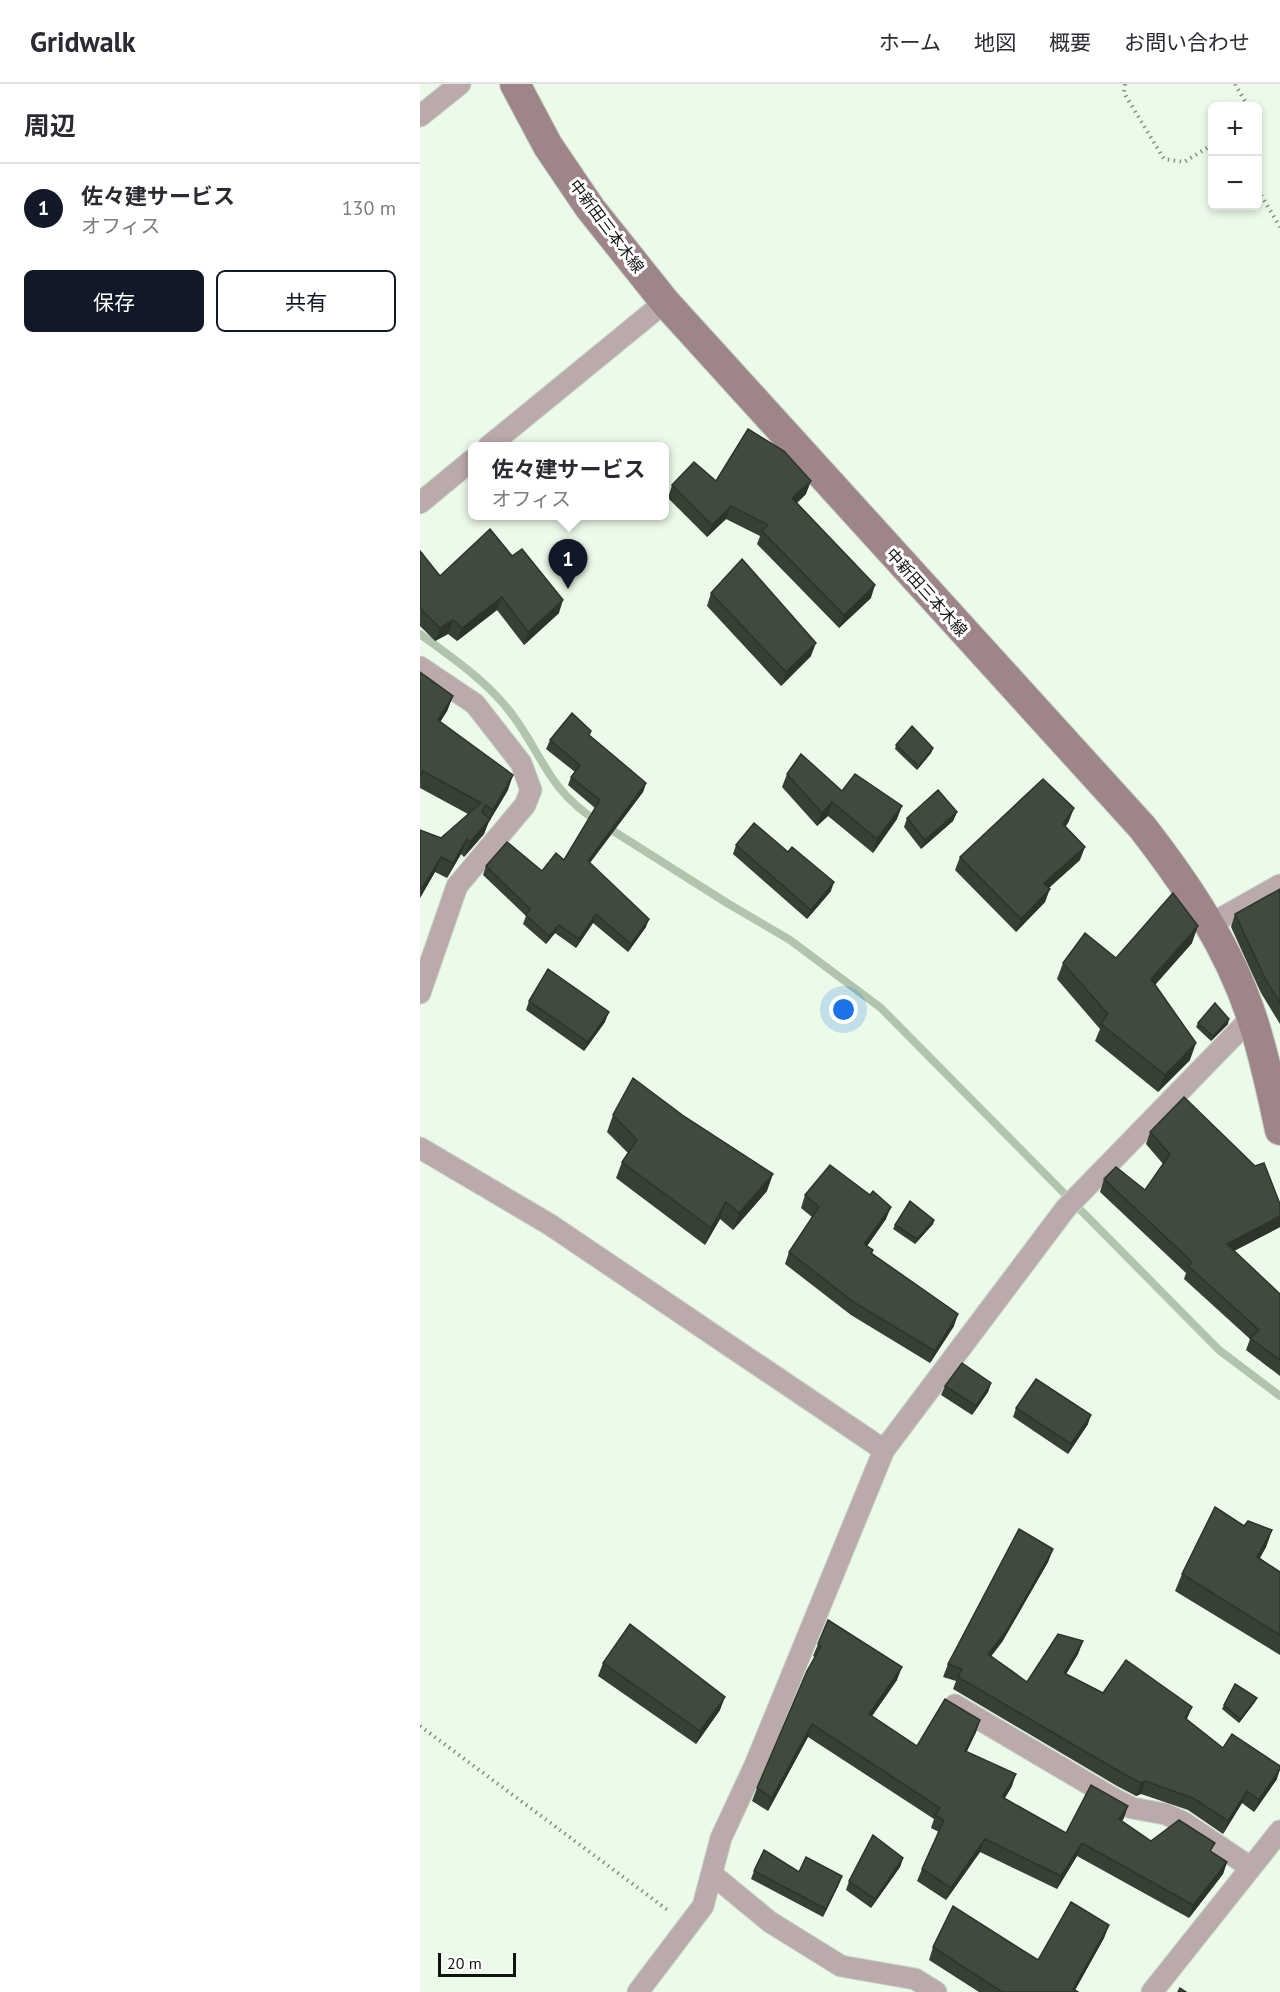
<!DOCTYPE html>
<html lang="ja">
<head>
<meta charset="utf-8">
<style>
  :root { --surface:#fff; --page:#f2f2f3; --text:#2b2b33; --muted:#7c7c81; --line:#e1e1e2; --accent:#111827 }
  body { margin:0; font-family:"PT Sans","Noto Sans JP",sans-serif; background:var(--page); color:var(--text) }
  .controls { position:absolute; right:18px; top:18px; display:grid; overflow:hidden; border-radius:9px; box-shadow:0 3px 9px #0003 }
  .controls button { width:54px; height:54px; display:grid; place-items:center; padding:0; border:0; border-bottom:2px solid var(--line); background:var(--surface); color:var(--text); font:30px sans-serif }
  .scale { position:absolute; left:18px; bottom:15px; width:78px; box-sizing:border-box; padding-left:6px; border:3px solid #0f140e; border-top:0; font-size:16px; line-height:21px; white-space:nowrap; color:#0f140e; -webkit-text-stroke:4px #fff; paint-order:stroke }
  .you { position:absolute; left:424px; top:926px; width:21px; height:21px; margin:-15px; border:4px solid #fff; border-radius:50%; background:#1a73e8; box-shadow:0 0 0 9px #1a73e833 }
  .badge { display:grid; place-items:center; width:39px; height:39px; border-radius:50%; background:var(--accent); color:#fff; font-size:20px; font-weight:700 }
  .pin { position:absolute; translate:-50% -50px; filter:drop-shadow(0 2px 3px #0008) }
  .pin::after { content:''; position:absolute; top:32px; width:21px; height:18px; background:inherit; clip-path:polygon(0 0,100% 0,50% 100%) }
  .popup { position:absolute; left:48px; top:358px; width:201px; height:78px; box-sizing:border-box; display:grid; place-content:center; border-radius:9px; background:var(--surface); filter:drop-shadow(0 2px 4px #0005); font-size:20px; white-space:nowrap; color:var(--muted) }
  .popup b { font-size:22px; color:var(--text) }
  .popup::after { content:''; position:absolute; left:50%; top:100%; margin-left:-12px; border:12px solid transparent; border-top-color:var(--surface) }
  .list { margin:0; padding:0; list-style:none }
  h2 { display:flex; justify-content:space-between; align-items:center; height:78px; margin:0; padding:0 24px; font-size:26px }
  h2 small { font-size:20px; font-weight:400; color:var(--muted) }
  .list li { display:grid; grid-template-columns:39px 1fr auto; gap:18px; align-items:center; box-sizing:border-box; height:90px; padding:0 24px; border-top:2px solid var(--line) }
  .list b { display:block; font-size:22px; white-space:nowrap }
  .list p { margin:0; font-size:20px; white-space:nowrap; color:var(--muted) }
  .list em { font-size:20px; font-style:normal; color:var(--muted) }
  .actions { display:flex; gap:12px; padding:18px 24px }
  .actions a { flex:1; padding:14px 0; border:2px solid var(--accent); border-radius:9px; text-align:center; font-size:21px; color:var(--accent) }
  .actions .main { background:var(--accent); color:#fff }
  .map { position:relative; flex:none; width:860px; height:1908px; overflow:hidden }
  header { display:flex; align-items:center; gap:36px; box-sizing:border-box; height:84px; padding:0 30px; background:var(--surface); border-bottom:2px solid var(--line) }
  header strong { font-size:28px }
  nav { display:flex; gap:33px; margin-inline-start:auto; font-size:21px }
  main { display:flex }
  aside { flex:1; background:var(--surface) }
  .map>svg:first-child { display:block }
</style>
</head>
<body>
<header>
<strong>Gridwalk</strong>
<nav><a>ホーム</a><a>地図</a><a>概要</a><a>お問い合わせ</a></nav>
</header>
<main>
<aside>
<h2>周辺<small></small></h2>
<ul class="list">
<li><span class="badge">1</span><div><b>佐々建サービス</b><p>オフィス</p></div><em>130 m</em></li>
</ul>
<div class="actions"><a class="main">保存</a><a>共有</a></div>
</aside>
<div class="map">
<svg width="860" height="1908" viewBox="0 0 860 1908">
  <rect width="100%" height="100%" fill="#ecfae9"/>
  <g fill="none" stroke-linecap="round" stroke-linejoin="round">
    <path stroke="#b0c5ab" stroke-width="8" d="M 0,550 C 32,574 67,597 91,629 C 123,671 127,705 177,737
      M 187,743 L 307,819 L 370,856 L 461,924 L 799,1266 L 860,1312"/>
    <g stroke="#c9d5c6" stroke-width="23">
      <path id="street" d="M 0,32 L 40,0
        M 69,362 L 245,218
        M 0,419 L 52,376
        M 0,583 L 55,620 L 101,679 L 111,706 L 105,721 L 37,802 L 0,909
        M 789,841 L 860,801
        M 0,1064 L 129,1140 L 464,1366 L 335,1681 L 301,1754 L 283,1822 L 218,1908
        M 464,1366 L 646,1124 L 832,933
        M 535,1621 L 691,1713 L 712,1724 L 745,1730 L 763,1738 L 830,1783
        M 293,1791 L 350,1838 L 421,1882 L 495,1895 L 516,1908
        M 732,1908 L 860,1747"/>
    </g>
    <g stroke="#c9d5c6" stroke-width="32">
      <path id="secondary" d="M 95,0 L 128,62 L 170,124 L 245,218 L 722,743 C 767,801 809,863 832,934 C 844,970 852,1009 860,1046"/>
    </g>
    <path stroke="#869084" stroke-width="4" stroke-dasharray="1.5 4.5" stroke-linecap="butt" d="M 705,0 L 704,9 L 744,75 L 764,78 L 792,61
      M 815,0 L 828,22
      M 838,106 L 860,143
      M 0,1642 L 249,1827"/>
    <use href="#street" stroke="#baaaac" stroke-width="21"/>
    <use href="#secondary" stroke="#9d8589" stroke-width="30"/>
  </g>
  <path fill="#374034" d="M 296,397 L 386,410 L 377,419 L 451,514 L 419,544 L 337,460 L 340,452 L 306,435 L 287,453 L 248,414 L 252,401 Z
    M 0,467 L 20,492 L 92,472 L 139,529 L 104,561 L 77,526 L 37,557 L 28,550 L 15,557 L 0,542 Z
    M 291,509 L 391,572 L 361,602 L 287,522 Z
    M 0,588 L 33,612 L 27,627 L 20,638 L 88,706 L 67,741 L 64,750 L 44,773 L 41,770 L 27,794 L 15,788 L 0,814 L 0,746 L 21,754 L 48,730 L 0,704 Z
    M 170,652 L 226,699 L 223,708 L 170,779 L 226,843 L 208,868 L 173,839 L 156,864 L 135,849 L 126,860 L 103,840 L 106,832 L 63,791 L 66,782 L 122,787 L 144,776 L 175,724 L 148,701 L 151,693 L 155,688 L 126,665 L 130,656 Z
    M 476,661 L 513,664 L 511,669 L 497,686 L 475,665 Z
    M 367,690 L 422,707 L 477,735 L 453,769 L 408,732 L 397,742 L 362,703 Z
    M 537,728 L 533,737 L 501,765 L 484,743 L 487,734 Z
    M 649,737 L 646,742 L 660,776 L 629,804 L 625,818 L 596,848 L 535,786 L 540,773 Z
    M 316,761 L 411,807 L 387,835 L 313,770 Z
    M 860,805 L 860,940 L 841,909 L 811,843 L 815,830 Z
    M 772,859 L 735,901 L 770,976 L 738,1008 L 675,957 L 680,945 L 637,895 L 643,879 L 696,874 Z
    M 109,917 L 185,938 L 164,967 L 106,926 Z
    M 778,939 L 808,940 L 791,957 L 776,943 Z
    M 193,1031 L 347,1107 L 313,1146 L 300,1135 L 285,1161 L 196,1094 L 202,1078 L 208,1069 L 187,1048 Z
    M 730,1048 L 860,1143 L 814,1167 L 860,1210 L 860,1292 L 826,1266 L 830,1255 L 764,1195 L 766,1189 L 680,1108 L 684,1095 L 725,1106 L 743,1080 L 726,1060 Z
    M 385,1111 L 466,1135 L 447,1162 L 453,1166 L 452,1170 L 534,1242 L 510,1279 L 431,1231 L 365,1180 L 369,1168 L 392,1133 L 381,1124 Z
    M 514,1136 L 513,1140 L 495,1160 L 473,1145 L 475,1141 Z
    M 571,1299 L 568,1308 L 552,1331 L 521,1311 L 525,1302 Z
    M 596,1324 L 668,1340 L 648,1370 L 593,1333 Z
    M 824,1442 L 852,1446 L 846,1463 L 840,1474 L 860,1488 L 860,1571 L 755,1507 L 762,1490 Z
    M 633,1465 L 628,1478 L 582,1558 L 571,1572 L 607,1598 L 663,1557 L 658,1570 L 646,1590 L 683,1609 L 767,1636 L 803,1664 L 857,1695 L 834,1728 L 822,1719 L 803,1750 L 768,1726 L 721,1710 L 716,1712 L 697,1702 L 533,1605 L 536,1597 L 523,1593 L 528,1580 Z
    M 398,1560 L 477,1596 L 452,1632 L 497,1662 L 560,1636 L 556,1648 L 546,1668 L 592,1702 L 585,1714 L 646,1749 L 704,1734 L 702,1737 L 731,1757 L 791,1768 L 807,1778 L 803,1790 L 769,1834 L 657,1772 L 637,1805 L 560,1768 L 526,1816 L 497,1797 L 502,1785 L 519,1748 L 511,1744 L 514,1735 L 388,1653 L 348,1727 L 332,1717 L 337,1704 L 395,1573 L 393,1572 Z
    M 183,1579 L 300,1626 L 276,1660 L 178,1592 Z
    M 835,1618 L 819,1639 L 802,1625 L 804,1621 Z
    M 483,1774 L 480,1783 L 451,1824 L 426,1806 L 429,1797 Z
    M 334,1787 L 379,1788 L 419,1800 L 403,1833 L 331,1795 Z
    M 689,1841 L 684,1854 L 655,1906 L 658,1908 L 559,1908 L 509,1876 L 513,1863 L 618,1876 Z"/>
  <path fill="#2d342b" d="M 391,397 L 386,410 L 368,427 L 372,414 Z
    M 311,422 L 306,435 L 287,453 L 292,441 Z
    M 455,501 L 451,514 L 419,544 L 424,531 Z
    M 82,513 L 77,526 L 37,557 L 42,544 Z
    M 143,516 L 139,529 L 104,561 L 108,548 Z
    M 33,536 L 28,550 L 15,557 L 20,544 Z
    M 396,559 L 391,572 L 361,602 L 366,588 Z
    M 33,612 L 27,627 L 12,651 L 18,636 Z
    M 513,664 L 511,669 L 497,686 L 499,682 Z
    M 93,691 L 88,706 L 67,741 L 73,726 Z
    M 226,699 L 223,708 L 165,785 L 168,777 Z
    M 412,718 L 408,732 L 397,742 L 402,729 Z
    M 482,722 L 477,735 L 453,769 L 457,755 Z
    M 654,724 L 649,737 L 638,753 L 643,740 Z
    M 537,728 L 533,737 L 501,765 L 505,756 Z
    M 70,735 L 64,750 L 44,773 L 50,758 Z
    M 47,755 L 41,770 L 27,794 L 33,779 Z
    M 665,763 L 660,776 L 619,812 L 624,799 Z
    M 21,773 L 15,788 L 0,814 L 3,803 Z
    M 414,798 L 411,807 L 387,835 L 391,826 Z
    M 630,805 L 625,818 L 596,848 L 601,835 Z
    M 176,830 L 173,839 L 156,864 L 159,855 Z
    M 229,835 L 226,843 L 208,868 L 211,860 Z
    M 139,841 L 135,849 L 126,860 L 129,852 Z
    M 778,842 L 772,859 L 725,912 L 731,895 Z
    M 189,928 L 185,938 L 164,967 L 168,958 Z
    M 809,935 L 808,940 L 791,957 L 793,952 Z
    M 776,959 L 770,976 L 738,1008 L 745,991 Z
    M 353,1090 L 347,1107 L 313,1146 L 319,1129 Z
    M 306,1118 L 300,1135 L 285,1161 L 291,1144 Z
    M 471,1123 L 466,1135 L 440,1172 L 444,1160 Z
    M 860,1132 L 860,1143 L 802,1173 L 807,1160 Z
    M 514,1136 L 513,1140 L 495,1160 L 497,1155 Z
    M 538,1230 L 534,1242 L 510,1279 L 515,1267 Z
    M 571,1299 L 568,1308 L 552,1331 L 556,1322 Z
    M 671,1331 L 668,1340 L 648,1370 L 651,1360 Z
    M 852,1446 L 846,1463 L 831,1489 L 837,1473 Z
    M 633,1465 L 628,1478 L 582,1558 L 563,1583 L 568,1570 Z
    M 663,1557 L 658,1570 L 639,1602 L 644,1589 Z
    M 482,1583 L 477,1596 L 445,1642 L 449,1630 Z
    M 305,1613 L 300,1626 L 276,1660 L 280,1647 Z
    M 837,1614 L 835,1618 L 819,1639 L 820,1635 Z
    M 772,1623 L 767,1635 L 760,1647 L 765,1634 Z
    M 560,1636 L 556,1648 L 541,1680 L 545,1667 Z
    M 392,1640 L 388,1653 L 348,1727 L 352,1714 Z
    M 860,1685 L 857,1695 L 834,1728 L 839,1716 Z
    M 596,1690 L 592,1702 L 578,1725 L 582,1713 Z
    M 725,1697 L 721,1710 L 716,1712 L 721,1699 Z
    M 827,1707 L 822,1719 L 803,1750 L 808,1737 Z
    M 708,1722 L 704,1734 L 695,1747 L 699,1735 Z
    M 565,1755 L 560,1768 L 526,1816 L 531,1804 Z
    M 662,1759 L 657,1772 L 637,1805 L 641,1792 Z
    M 483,1774 L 480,1783 L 451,1824 L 455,1815 Z
    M 807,1778 L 803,1790 L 769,1834 L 773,1821 Z
    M 422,1792 L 419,1800 L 403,1833 L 406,1825 Z
    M 689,1841 L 684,1854 L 654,1908 L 653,1905 Z"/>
  <path fill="#404b3d" stroke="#2d342b" stroke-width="1.5" d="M 328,345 L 364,367 L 391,397 L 372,414 L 455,501 L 424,531 L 342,447 L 348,441 L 311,422 L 292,441 L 252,401 L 274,378 L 296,397 Z
    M 70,445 L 92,472 L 102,465 L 143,516 L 108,548 L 82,513 L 42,544 L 33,536 L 20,544 L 0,524 L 0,467 L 20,492 Z
    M 322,475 L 396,559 L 366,588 L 291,509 Z
    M 0,588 L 33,612 L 18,636 L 93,691 L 73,726 L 65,721 L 62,728 L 70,735 L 50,758 L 47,755 L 33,779 L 21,773 L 3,803 L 0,802 L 0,746 L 21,754 L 61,719 L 3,687 L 0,692 Z
    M 152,629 L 171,647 L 169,651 L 226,699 L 168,777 L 229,835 L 211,860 L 176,830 L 159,855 L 139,841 L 129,852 L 106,831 L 110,825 L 66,782 L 87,758 L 122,787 L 136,769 L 144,776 L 180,716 L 151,693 L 160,681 L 130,656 Z
    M 492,642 L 513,664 L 499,682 L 476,661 Z
    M 381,670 L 422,707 L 435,690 L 482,722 L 457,755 L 412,718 L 402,729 L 367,690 Z
    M 623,695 L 654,724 L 643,740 L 665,763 L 624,799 L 630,805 L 601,835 L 540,773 Z
    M 518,706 L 537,728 L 505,756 L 487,734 Z
    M 334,739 L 368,768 L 372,763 L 414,798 L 391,826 L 316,761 Z
    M 860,805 L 860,919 L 846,896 L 815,830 Z
    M 753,809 L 778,842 L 731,895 L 776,959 L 745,991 L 681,940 L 688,930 L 643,879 L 665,849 L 696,874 Z
    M 128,885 L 189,928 L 168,958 L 109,917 Z
    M 795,919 L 809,935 L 793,952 L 778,939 Z
    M 213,994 L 265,1033 L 353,1090 L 319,1129 L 306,1118 L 291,1144 L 202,1078 L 217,1056 L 193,1031 Z
    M 764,1013 L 835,1082 L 844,1079 L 860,1120 L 860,1132 L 807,1160 L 860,1210 L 860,1276 L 830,1254 L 839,1246 L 768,1182 L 772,1178 L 684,1095 L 696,1083 L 725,1106 L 750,1070 L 730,1048 Z
    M 410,1081 L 450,1111 L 453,1107 L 471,1123 L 444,1160 L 453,1166 L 451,1169 L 538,1230 L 515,1267 L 435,1219 L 369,1168 L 399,1123 L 385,1111 Z
    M 490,1117 L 514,1136 L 497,1155 L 475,1141 Z
    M 542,1279 L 571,1299 L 556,1322 L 525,1302 Z
    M 616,1295 L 671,1331 L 651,1360 L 596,1324 Z
    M 795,1423 L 824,1442 L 828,1437 L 852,1446 L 837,1473 L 860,1488 L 860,1551 L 762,1490 Z
    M 599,1445 L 633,1465 L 587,1546 L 568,1570 L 607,1598 L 638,1550 L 663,1557 L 644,1589 L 683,1609 L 706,1576 L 772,1623 L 765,1634 L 803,1664 L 812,1650 L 860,1682 L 860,1685 L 839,1716 L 827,1707 L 808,1737 L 773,1714 L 725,1697 L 721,1699 L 702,1689 L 538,1593 L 542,1585 L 528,1580 Z
    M 408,1536 L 482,1583 L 449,1630 L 497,1662 L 525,1615 L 560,1636 L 545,1667 L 596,1690 L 582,1713 L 646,1749 L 671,1701 L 708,1722 L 699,1735 L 731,1757 L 759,1736 L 795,1759 L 790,1767 L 807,1778 L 773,1821 L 662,1759 L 641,1792 L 565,1755 L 531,1804 L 502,1785 L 524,1736 L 515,1731 L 520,1724 L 392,1640 L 352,1714 L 337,1704 L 387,1587 L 401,1562 L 398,1560 Z
    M 210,1540 L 305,1613 L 280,1647 L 183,1579 Z
    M 815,1600 L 837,1614 L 820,1635 L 804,1621 Z
    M 453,1751 L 483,1774 L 455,1815 L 429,1797 Z
    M 344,1766 L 379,1788 L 386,1773 L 422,1792 L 406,1825 L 334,1787 Z
    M 651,1818 L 689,1841 L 653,1905 L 658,1908 L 582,1908 L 513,1863 L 533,1822 L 618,1876 Z
    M 760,1904 L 766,1908 L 758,1908 Z"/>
  <g text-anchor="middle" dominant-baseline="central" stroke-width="6" stroke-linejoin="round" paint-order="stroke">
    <g font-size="16" fill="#0f140e" stroke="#fff">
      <text transform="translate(187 142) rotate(53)">中新田三本木線</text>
      <text transform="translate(507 508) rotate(48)">中新田三本木線</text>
    </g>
  </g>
</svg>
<div class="controls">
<button>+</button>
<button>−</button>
</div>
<div class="scale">20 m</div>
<div class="you"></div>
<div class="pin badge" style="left:148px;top:505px">1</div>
<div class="popup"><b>佐々建サービス</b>オフィス</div>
</div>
</main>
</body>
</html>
